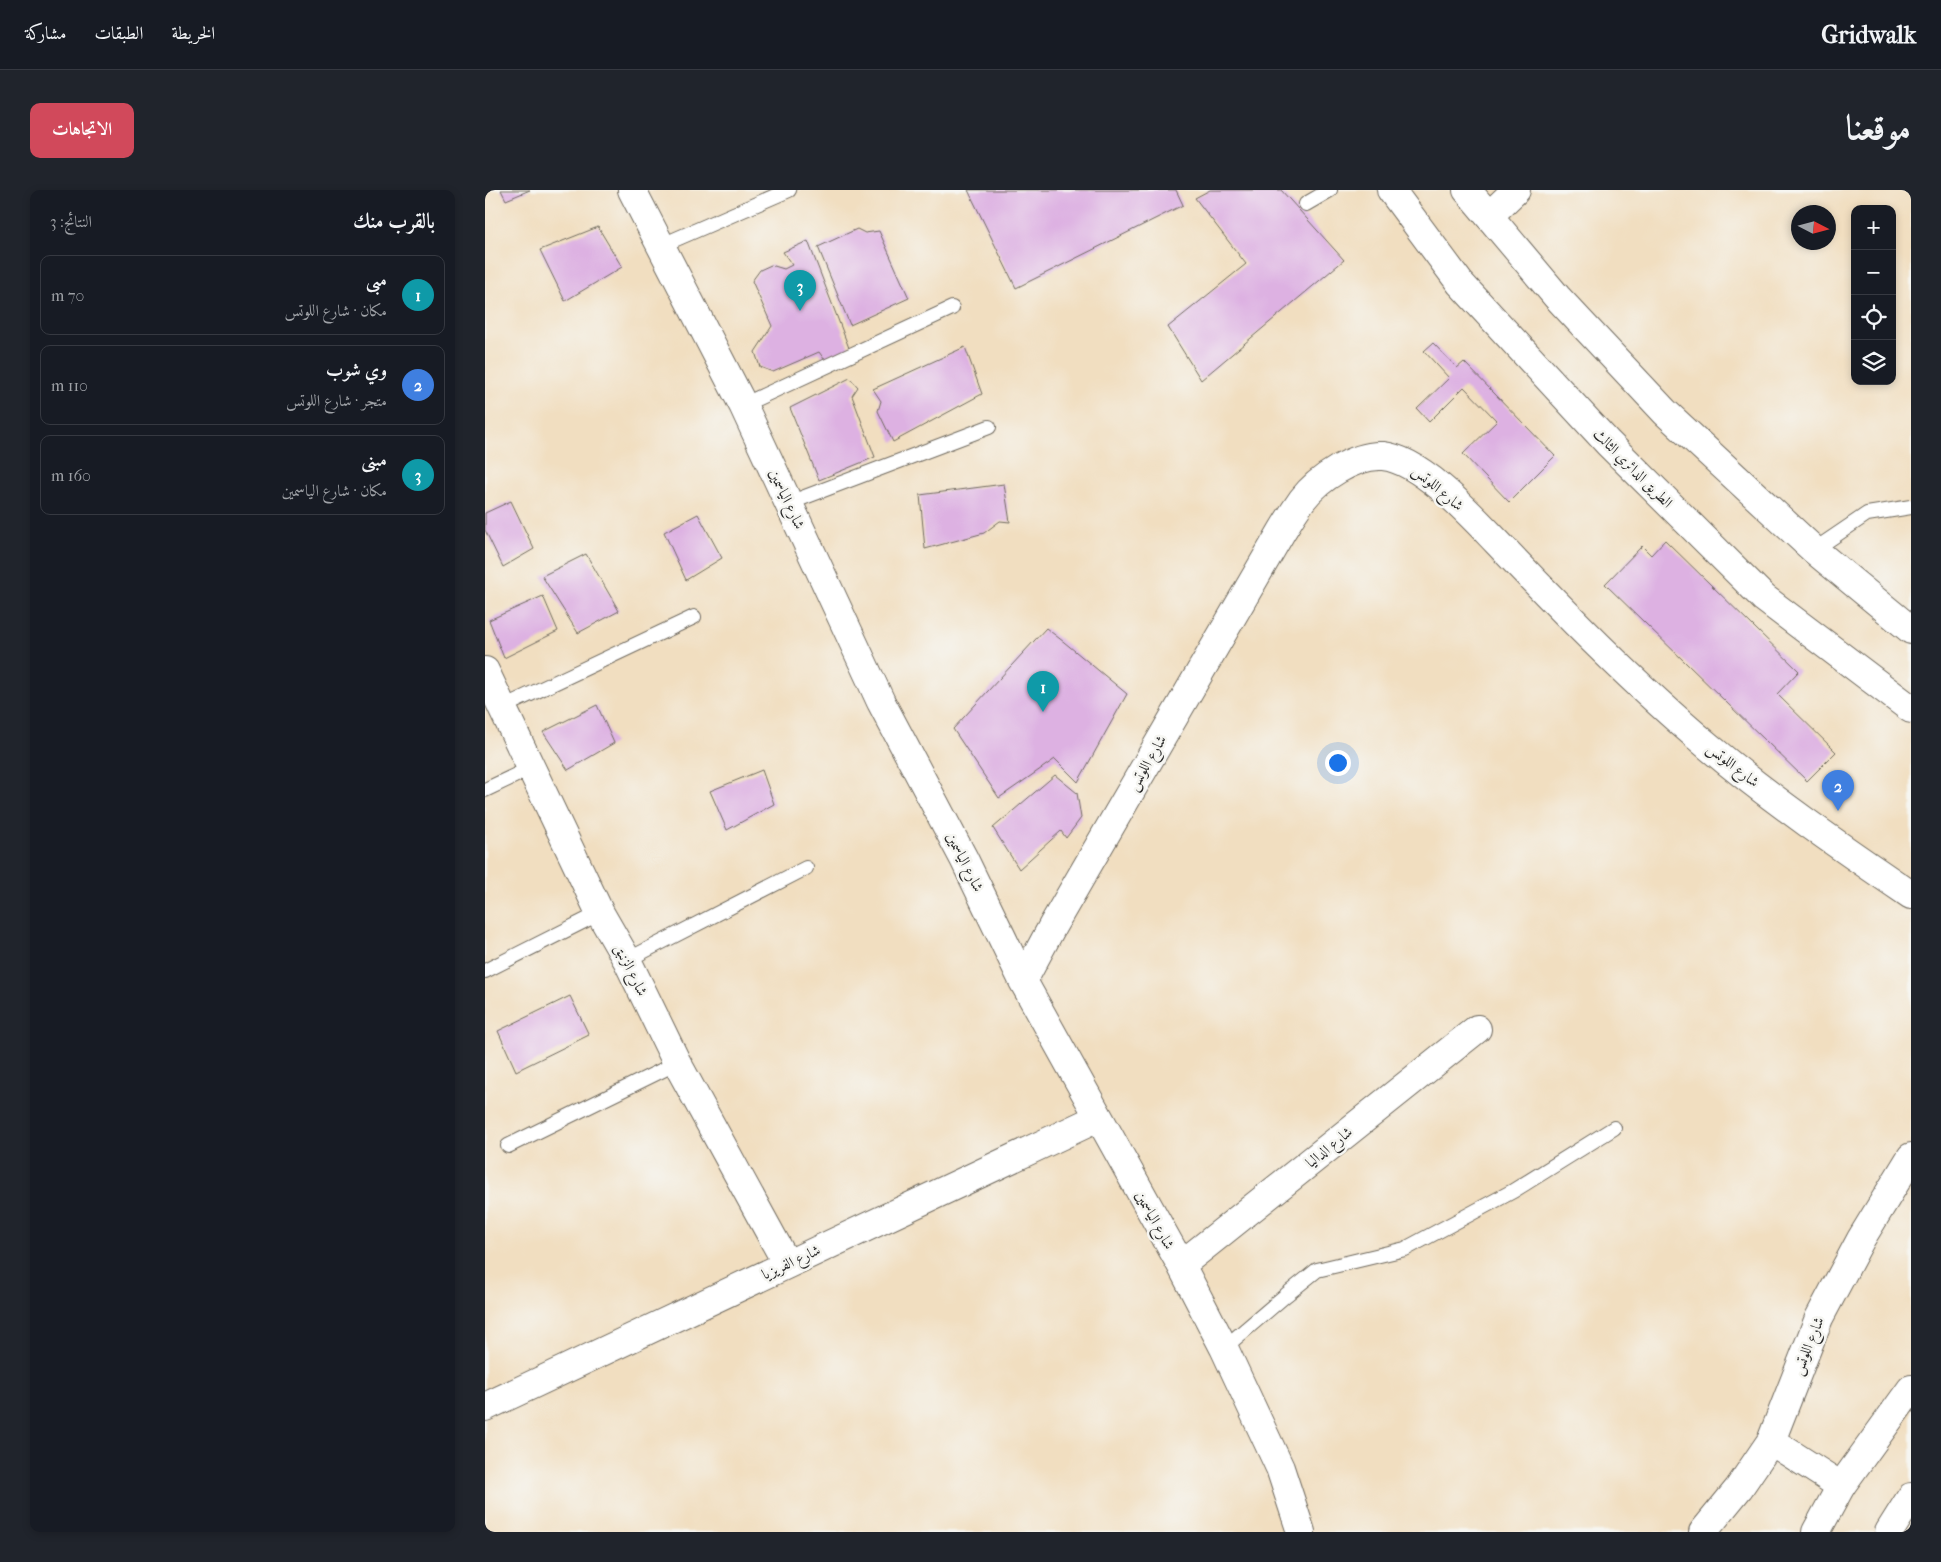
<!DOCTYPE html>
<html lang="ar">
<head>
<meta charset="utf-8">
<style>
  :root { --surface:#171b24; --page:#20242c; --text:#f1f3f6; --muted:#9ea1a6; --line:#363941; --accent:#d1495b }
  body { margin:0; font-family:"IM FELL French Canon",Amiri,serif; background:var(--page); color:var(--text); direction:rtl }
  .controls { position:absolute; right:15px; top:15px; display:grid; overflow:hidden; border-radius:10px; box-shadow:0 2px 8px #0003 }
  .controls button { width:45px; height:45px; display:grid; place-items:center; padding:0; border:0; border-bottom:1px solid var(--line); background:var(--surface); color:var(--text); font:25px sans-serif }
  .compass { position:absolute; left:1306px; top:15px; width:45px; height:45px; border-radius:50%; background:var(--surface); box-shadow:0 2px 8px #0003; rotate:96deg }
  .you { position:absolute; left:852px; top:572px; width:18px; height:18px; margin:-12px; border:4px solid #fff; border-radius:50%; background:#1a73e8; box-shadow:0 0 0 8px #1a73e833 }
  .badge { display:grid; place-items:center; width:32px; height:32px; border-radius:50%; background:var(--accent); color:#fff; font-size:16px; font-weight:700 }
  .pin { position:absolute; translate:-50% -41px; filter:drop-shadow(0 1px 2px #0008) }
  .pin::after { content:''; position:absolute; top:26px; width:18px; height:15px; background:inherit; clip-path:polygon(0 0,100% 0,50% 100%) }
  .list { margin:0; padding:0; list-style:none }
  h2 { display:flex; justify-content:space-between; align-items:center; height:65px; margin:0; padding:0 20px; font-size:21px }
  h2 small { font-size:16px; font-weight:400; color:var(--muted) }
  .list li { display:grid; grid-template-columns:32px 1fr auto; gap:15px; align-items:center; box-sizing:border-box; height:80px; margin:0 10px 10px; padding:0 10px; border:1px solid var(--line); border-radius:10px }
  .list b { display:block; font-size:19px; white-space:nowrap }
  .list p { margin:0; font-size:16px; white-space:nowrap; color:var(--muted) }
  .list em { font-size:16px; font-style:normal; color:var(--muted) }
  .icon { flex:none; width:28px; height:28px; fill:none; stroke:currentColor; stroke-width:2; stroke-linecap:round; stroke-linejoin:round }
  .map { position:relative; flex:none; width:1426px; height:1342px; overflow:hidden; direction:ltr; border-radius:10px }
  header { display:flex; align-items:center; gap:30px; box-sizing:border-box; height:70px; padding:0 25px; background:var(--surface); border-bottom:1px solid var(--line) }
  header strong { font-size:24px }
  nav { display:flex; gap:28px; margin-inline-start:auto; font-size:18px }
  .intro { display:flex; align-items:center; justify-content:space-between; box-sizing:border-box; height:120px; padding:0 30px }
  h1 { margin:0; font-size:35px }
  .button { padding:12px 22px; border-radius:10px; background:var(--accent); color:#fff; font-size:18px; font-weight:700 }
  main { display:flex; gap:30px; padding:0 30px }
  aside { flex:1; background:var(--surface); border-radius:10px; box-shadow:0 2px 8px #0003 }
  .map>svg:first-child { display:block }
</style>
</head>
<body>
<header>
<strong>Gridwalk</strong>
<nav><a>الخريطة</a><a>الطبقات</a><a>مشاركة</a></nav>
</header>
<div class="intro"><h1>موقعنا</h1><a class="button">الاتجاهات</a></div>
<main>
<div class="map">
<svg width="1426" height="1342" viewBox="0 0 1426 1342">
  <rect width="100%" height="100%" fill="#f6f6f2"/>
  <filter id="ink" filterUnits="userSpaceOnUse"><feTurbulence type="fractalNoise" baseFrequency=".02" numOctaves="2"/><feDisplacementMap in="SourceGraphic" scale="10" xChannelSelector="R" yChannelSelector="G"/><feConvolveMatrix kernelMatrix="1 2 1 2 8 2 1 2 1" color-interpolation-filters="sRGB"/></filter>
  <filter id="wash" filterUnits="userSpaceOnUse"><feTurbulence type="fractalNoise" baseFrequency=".0096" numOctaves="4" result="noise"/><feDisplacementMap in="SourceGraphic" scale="20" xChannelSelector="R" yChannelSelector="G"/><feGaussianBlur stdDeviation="1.12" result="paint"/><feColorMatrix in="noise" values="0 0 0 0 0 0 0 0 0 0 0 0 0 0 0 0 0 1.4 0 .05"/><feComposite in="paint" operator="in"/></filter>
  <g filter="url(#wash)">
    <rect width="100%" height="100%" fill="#f1dec0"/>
    <g id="blocks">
      <path fill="#ddb1e2" d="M 16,0 L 45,0 L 21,10 Z
        M 483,0 L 691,0 L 698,15 L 531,98 Z
        M 725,0 L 796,0 L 859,70 L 716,190 L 683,137 L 761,74 L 710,8 Z
        M 113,37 L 137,77 L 80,111 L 55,60 Z
        M 372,39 L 380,43 L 394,41 L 424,108 L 365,135 L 333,57 Z
        M 323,51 L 364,158 L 342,173 L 334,162 L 288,182 L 275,177 L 270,162 L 287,136 L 267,91 L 275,80 L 286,75 L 299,79 L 307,75 L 298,62 Z
        M 948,153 L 972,178 L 979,172 L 1070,266 L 1024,312 L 978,264 L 1012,231 L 979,197 L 944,232 L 932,219 L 964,188 L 939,161 Z
        M 480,157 L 497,204 L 408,252 L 393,221 L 396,211 L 388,199 Z
        M 365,188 L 373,197 L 367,206 L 390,267 L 334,290 L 305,218 Z
        M 519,294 L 525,332 L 515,331 L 499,343 L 440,359 L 435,305 Z
        M 26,311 L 49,359 L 18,377 L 0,340 L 0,323 Z
        M 213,324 L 237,368 L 201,390 L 179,342 Z
        M 1180,350 L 1314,481 L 1292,504 L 1351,562 L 1322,591 L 1120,394 L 1157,356 L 1166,365 Z
        M 101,364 L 134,421 L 93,443 L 57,386 Z
        M 58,406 L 73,441 L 19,468 L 4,430 Z
        M 561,438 L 579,452 L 642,504 L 593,592 L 570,569 L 514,608 L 468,539 Z
        M 112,515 L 129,553 L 83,580 L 58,542 Z
        M 277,580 L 289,614 L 242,640 L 225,601 Z
        M 570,585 L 592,603 L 596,628 L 581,648 L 576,641 L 534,679 L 508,638 Z
        M 85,806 L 104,845 L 31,881 L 13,841 Z"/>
    </g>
  </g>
  <g filter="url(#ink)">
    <use href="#blocks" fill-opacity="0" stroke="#706a5f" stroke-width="1"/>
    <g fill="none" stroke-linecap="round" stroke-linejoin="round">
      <g stroke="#706a5f" stroke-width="16">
        <path id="lane" d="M 821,14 L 845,0
          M 175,56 L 304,0
          M 258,215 L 467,118
          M 304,313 L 504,237
          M 1329,360 L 1382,324 L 1426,317
          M 18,517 L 209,427
          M 0,600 L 46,578
          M 142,770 L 321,678
          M 0,781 L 115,723
          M 23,956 L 192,873
          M 739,1158 L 801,1105 L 832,1080 L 920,1059 L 1028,1001 L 1129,938"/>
      </g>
      <g stroke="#706a5f" stroke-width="30">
        <path id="street" d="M 147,0 L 258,215 L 396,512 L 479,669 L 538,791 L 696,1075 L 739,1158 L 795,1278 L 816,1342
          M 1004,26 L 1031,0
          M 0,481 L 115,723 L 142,770 L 192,873 L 302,1074
          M 538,791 L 568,735 L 797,341 C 803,331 810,320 817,310 C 833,289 870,264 898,266 C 936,270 986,325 1012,352 C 1079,422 1148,493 1223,556 C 1287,610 1357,658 1426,705
          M 696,1075 L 992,839
          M 0,1217 L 613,928
          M 1286,1251 L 1356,1296
          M 1218,1342 L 1254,1298 L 1286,1251 L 1334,1128 L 1376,1049 L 1426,967"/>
      </g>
      <g stroke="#706a5f" stroke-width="30">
        <path id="secondary" d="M 1331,1342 L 1356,1296 L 1426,1199
          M 1404,1342 L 1426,1307"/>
      </g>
      <g stroke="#706a5f" stroke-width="30">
        <path id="primary" d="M 906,0 L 975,93 L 1123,253 L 1279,408 L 1426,519
          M 982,0 L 1072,107 L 1180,222 L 1329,360 L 1426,440"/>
      </g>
      <use href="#lane" stroke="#fff" stroke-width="14"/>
      <use href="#street" stroke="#fff" stroke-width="28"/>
      <use href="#secondary" stroke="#fff" stroke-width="28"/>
      <use href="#primary" stroke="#fff" stroke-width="28"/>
    </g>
  </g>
  <g text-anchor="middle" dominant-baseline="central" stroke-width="5" stroke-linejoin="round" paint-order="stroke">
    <g font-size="15" fill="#2b2b2b" stroke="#f6f6f2">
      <text transform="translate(1148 278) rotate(45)">الطريق الدائري الثالث</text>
      <text transform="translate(953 298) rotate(40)">شارع اللوتس</text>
      <text transform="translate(302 309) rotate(65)">شارع الياسمين</text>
      <text transform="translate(662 573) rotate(-60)">شارع اللوتس</text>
      <text transform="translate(1248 575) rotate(38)">شارع اللوتس</text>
      <text transform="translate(480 672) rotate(63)">شارع الياسمين</text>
      <text transform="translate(146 780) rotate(63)">شارع الزنبق</text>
      <text transform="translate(844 957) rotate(-39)">شارع الداليا</text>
      <text transform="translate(670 1030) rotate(61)">شارع الياسمين</text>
      <text transform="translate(306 1072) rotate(-25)">شارع الفريزيا</text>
      <text transform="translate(1323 1156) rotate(-68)">شارع اللوتس</text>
    </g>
  </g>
</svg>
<div class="controls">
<button>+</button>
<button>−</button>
<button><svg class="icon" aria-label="locate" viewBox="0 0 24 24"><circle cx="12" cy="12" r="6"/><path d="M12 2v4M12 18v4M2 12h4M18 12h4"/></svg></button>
<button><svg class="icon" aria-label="layers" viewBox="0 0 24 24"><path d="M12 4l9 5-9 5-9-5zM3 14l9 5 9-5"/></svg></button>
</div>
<svg class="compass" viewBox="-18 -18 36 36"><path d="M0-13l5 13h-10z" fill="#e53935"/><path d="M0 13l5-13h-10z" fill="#9ea1a6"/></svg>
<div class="you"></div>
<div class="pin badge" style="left:558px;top:522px;background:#0f9aa8">1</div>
<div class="pin badge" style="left:1353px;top:621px;background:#3f7fe0">2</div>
<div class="pin badge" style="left:315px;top:121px;background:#0f9aa8">3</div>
</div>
<aside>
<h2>بالقرب منك<small>النتائج: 3</small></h2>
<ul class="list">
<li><span class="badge" style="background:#0f9aa8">1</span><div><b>مبى</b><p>مكان · شارع اللوتس</p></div><em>70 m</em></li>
<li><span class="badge" style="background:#3f7fe0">2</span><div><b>وي شوب</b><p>متجر · شارع اللوتس</p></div><em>110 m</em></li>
<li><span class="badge" style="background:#0f9aa8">3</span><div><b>مبنى</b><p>مكان · شارع الياسمين</p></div><em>160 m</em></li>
</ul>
</aside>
</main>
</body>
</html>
